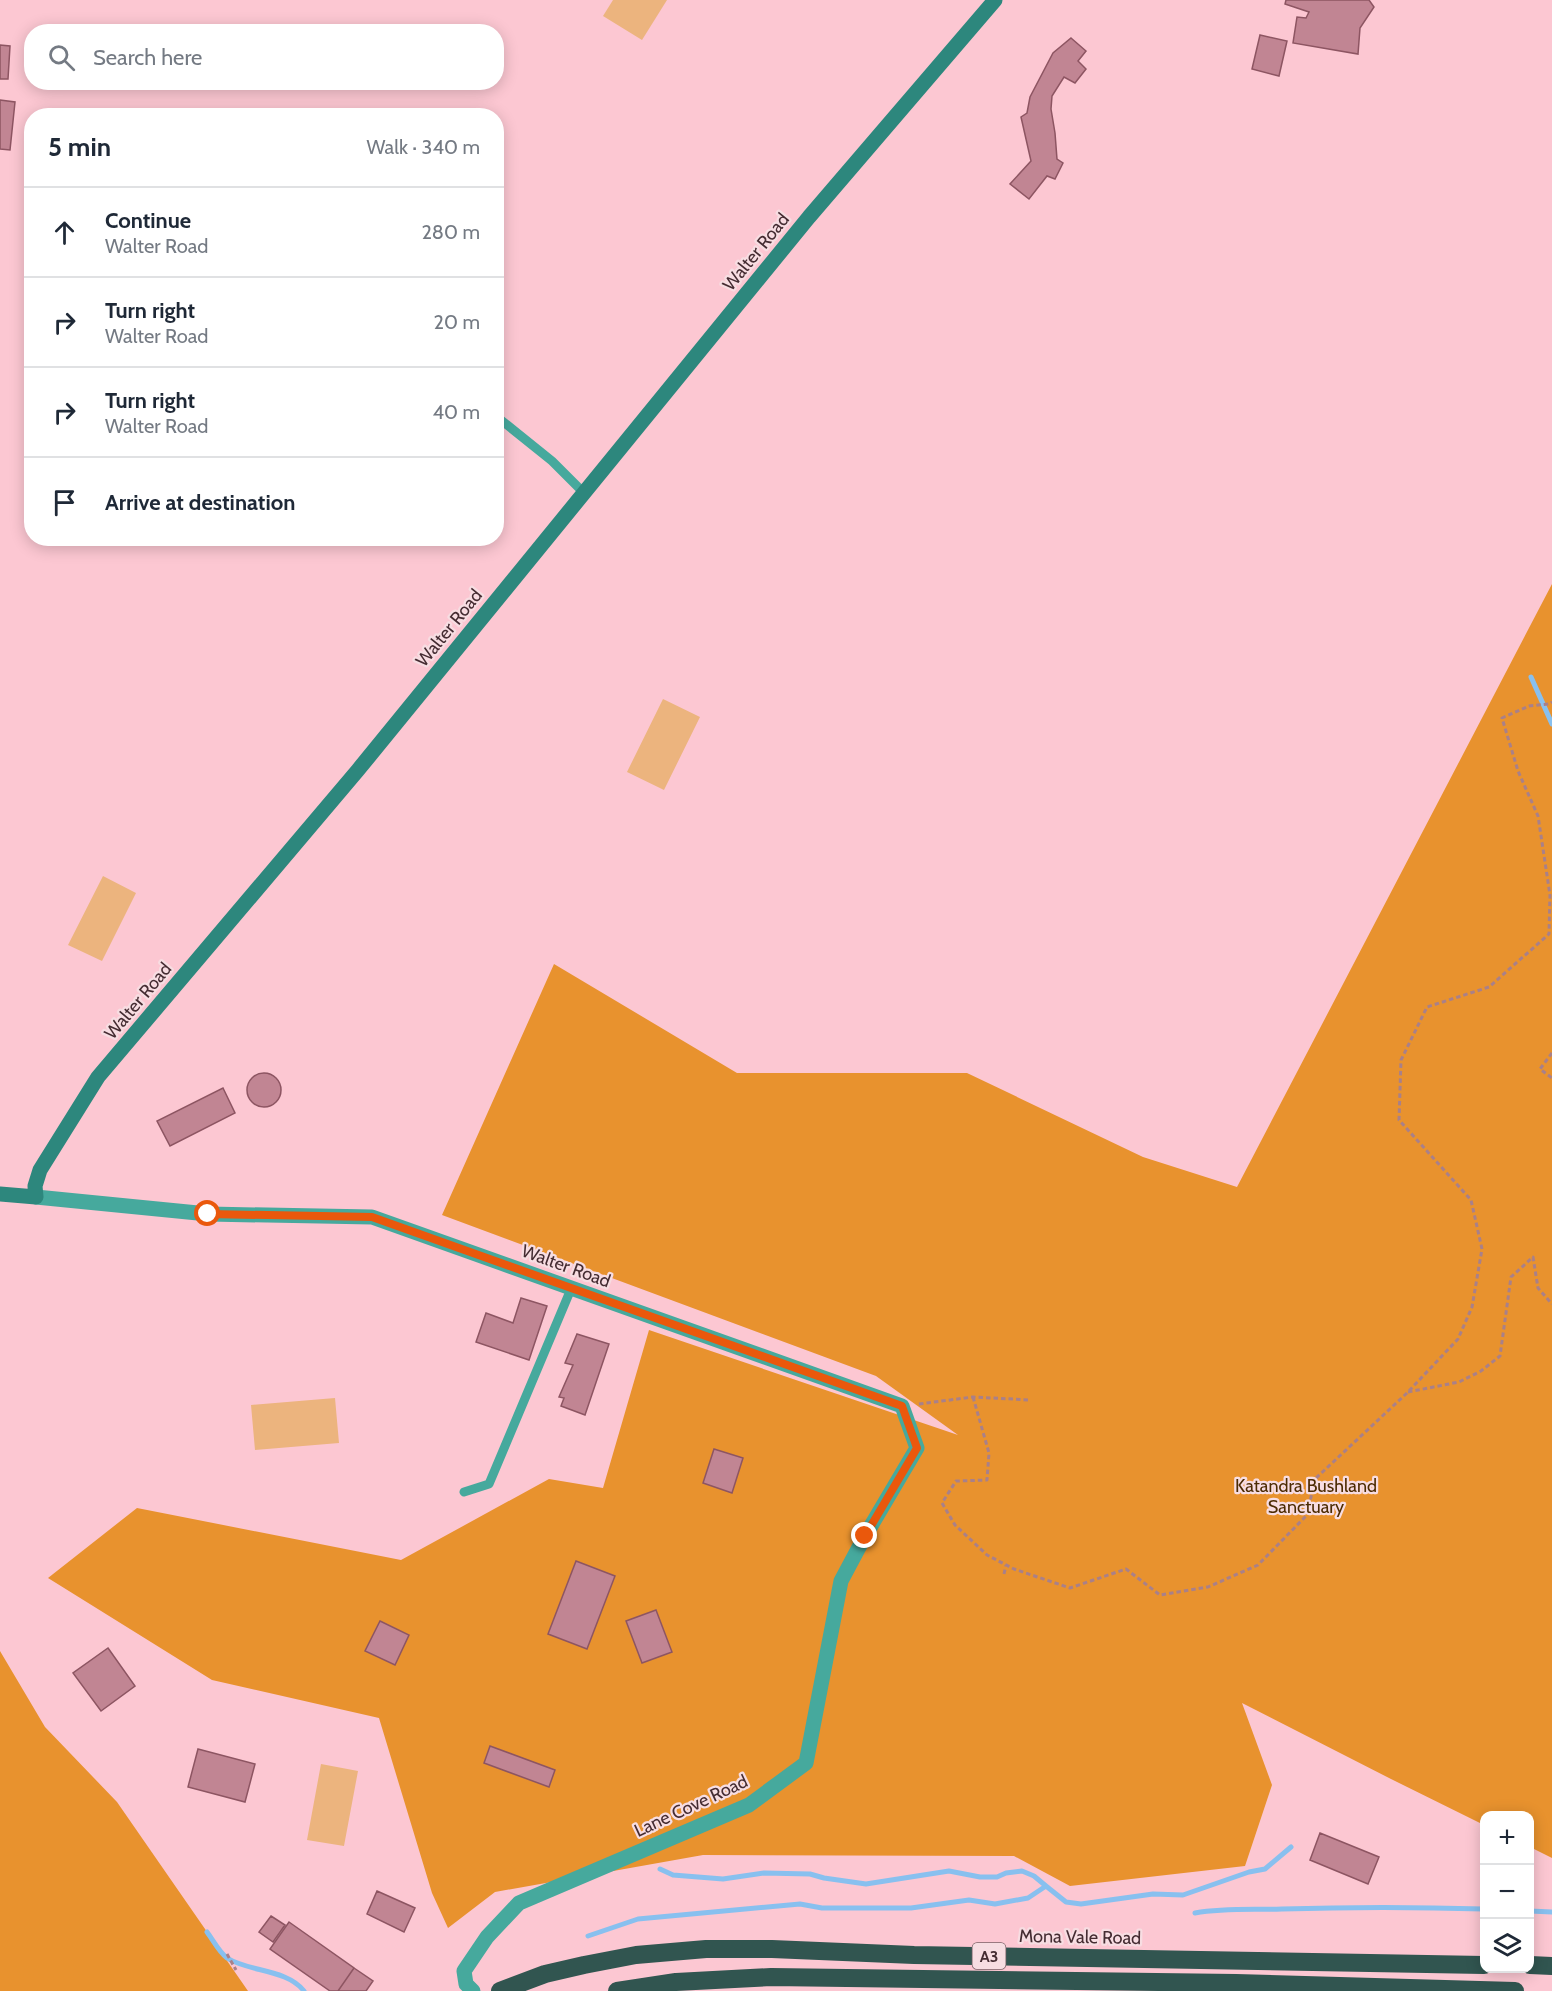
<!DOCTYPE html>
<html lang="en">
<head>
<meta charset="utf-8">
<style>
  :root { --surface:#fff; --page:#f6f6f7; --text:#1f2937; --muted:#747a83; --line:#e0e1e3 }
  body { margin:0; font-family:Cabin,sans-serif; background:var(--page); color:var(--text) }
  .controls { position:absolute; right:18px; bottom:18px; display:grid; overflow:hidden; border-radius:12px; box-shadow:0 3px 15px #0003 }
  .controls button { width:54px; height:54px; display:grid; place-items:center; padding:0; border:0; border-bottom:2px solid var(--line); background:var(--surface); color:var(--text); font:30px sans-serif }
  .stop { position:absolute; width:18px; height:18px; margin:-14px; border:4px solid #ea580c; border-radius:50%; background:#fff }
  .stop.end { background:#ea580c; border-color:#fff; box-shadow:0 2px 6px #0008 }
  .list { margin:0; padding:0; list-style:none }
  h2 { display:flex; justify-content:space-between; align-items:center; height:78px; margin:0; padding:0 24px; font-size:26px }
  h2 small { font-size:20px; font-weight:400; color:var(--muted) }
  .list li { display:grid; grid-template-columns:39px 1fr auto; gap:18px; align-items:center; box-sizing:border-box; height:90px; padding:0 24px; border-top:2px solid var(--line) }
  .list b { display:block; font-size:22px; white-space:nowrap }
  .list p { margin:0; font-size:20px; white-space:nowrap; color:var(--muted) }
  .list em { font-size:20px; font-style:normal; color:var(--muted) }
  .icon { flex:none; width:33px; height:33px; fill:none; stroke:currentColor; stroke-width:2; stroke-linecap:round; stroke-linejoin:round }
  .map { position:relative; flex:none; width:1552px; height:1991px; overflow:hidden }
  .search { position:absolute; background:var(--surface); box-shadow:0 3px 15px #0003; left:24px; top:24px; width:480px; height:66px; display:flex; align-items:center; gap:15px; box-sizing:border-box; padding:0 21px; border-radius:24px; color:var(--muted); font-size:22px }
  .panel { position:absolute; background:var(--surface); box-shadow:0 3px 15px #0003; left:24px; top:108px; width:480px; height:438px; border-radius:24px }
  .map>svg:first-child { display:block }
</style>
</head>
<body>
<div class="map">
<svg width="1552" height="1991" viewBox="0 0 1552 1991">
  <rect width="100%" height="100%" fill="#fcc7d2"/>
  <path fill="#ecb47e" d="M 613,0 L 667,0 L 642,40 L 603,16 Z
    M 663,699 L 700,717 L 664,790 L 627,772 Z
    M 103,876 L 136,893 L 102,961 L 68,945 Z
    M 335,1398 L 339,1443 L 255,1450 L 251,1405 Z
    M 321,1764 L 358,1771 L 344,1846 L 307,1840 Z"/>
  <path fill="#e8922e" d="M 1552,584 L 1552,1858 L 1530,1847 L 1530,1816 L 1484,1816 L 1484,1825 L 1391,1779 L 1242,1703 L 1272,1785 L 1245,1866 L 1070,1886 L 1014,1856 L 703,1855 L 495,1892 L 448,1928 L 432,1893 L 379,1718 L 212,1680 L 48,1578 L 137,1508 L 401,1560 L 549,1479 L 603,1488 L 649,1330 L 958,1435 L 876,1376 L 442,1215 L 554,964 L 737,1073 L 967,1073 L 1143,1157 L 1237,1187 Z
    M 0,1651 L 45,1727 L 117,1802 L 248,1991 L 0,1991 Z"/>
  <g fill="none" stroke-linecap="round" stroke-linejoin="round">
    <path stroke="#88c0ef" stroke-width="5" d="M 1531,677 L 1552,724
      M 660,1869 L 673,1875 L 723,1879 L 764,1873 L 810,1874 L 824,1878 L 866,1884 L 949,1871 L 980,1877 L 997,1877 L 1006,1873 L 1022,1871 L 1034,1876 L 1046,1886
      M 1530,1911 L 1552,1912
      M 1195,1913 C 1225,1908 1251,1910 1282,1909 C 1349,1907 1417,1907 1484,1909
      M 207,1932 C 213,1940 219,1952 227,1958 C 249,1972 287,1969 304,1991
      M 588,1936 L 638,1919 L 800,1904 L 822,1908 L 911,1908 L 969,1900 L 995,1904 L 1028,1898 L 1046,1886 L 1066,1902 L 1081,1904 L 1153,1894 L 1183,1895 L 1249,1872 L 1265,1869 L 1291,1847"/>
  </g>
  <path fill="#c18593" stroke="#8d5562" stroke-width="1.5" d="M 1286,0 L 1369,0 L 1374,7 L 1360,28 L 1358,54 L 1293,43 L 1297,17 L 1306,18 L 1309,12 L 1285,4 Z
    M 1260,35 L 1287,41 L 1279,76 L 1252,69 Z
    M 1071,38 L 1086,51 L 1078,61 L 1086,69 L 1075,83 L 1064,77 L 1052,96 L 1051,109 L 1055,133 L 1057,159 L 1063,163 L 1055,179 L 1047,176 L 1029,199 L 1010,184 L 1031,161 L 1021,117 L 1027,113 L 1030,97 L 1053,53 Z
    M 0,45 L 10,46 L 8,79 L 0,79 Z
    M 0,100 L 15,102 L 10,150 L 0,149 Z
    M247 1090a17 17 0 1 1 34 0a17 17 0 1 1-34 0Z
    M 223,1088 L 235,1113 L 170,1146 L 157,1121 Z
    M 521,1298 L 547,1306 L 529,1360 L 476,1342 L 486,1313 L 513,1323 Z
    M 577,1334 L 609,1344 L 585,1415 L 561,1406 L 564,1398 L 559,1397 L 573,1365 L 565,1363 Z
    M 714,1449 L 743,1458 L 732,1493 L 703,1483 Z
    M 576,1561 L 615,1576 L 587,1649 L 548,1634 Z
    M 656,1610 L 672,1652 L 642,1663 L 626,1621 Z
    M 380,1621 L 409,1635 L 395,1665 L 365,1651 Z
    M 108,1648 L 135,1686 L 101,1711 L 73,1673 Z
    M 490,1746 L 555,1770 L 549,1787 L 484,1763 Z
    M 198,1749 L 255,1764 L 245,1802 L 188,1787 Z
    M 1320,1833 L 1379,1857 L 1368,1884 L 1310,1860 Z
    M 377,1891 L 415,1908 L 404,1932 L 367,1914 Z
    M 271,1916 L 285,1925 L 273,1942 L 259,1932 Z
    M 289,1922 L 354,1968 L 338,1991 L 330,1991 L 270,1949 Z
    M 354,1968 L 373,1981 L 366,1991 L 338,1991 Z"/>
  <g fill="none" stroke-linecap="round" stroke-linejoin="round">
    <path stroke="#a98089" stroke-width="3" stroke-dasharray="4.5 3" stroke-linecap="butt" d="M 1552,1053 L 1540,1069 L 1552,1078
      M 1408,1392 L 1459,1382 L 1481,1371 L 1500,1356 L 1511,1277 L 1533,1257 L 1538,1288 L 1552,1304
      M 973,1397 L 989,1453 L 987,1480 L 956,1481 L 942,1503 L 955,1525 L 987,1555 L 1014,1569 L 1070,1588 L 1126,1569 L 1160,1595 L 1208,1587 L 1258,1565 L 1307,1515 L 1315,1479 L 1407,1393 L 1458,1339 L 1472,1307 L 1482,1249 L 1471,1200 L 1399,1120 L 1401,1060 L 1427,1007 L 1489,987 L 1549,934 L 1550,895 L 1538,816 L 1518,771 L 1502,718 L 1529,706 L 1549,704 L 1552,702
      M 919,1404 L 973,1397 L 1030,1400
      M 1004,1574 L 1006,1565
      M 227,1954 L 236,1970"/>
    <path stroke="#46a99d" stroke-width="9" d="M 496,416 L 552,461 L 584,493
      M 464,1492 L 489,1484 L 571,1289"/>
    <path stroke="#46a99d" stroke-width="15" d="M 36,1197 L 208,1214 L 372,1217 L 902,1406 L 917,1448 L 865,1536 L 841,1581 L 806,1763 L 749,1805 L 519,1903 L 487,1937 L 464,1971 L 466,1984 L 473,1991"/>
    <path stroke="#2d877d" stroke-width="15" d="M 0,1194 L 36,1197 L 35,1186 L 40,1170 L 98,1077 L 358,770 L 809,217 L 995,0"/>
    <path stroke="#315550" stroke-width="18" d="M 1530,1965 L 1552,1966
      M 500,1991 L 545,1974 L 584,1965 L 636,1955 L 706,1949 L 772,1949 L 914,1955 L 1484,1965
      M 617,1991 L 676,1982 L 771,1977 L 1236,1983 L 1515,1991"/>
  </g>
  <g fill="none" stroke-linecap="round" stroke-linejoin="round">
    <path stroke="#ea580c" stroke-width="8" d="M 208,1214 L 372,1217 L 902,1406 L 917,1448 L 865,1536"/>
  </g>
  <g text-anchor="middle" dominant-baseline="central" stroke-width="4.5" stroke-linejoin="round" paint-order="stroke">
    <rect fill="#f7dde2" stroke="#7a6167" stroke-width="1.5" x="972.5" y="1943" width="33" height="26" rx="4.5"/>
    <g font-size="16" font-weight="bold" fill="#452c32">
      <text x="989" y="1956">A3</text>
    </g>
    <g font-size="18" fill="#452c32" stroke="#f7dde2">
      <text transform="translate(756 252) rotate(-51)">Walter Road</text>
      <text transform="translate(449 628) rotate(-51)">Walter Road</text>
      <text transform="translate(138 1001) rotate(-50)">Walter Road</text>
      <text transform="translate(566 1266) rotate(20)">Walter Road</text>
      <text transform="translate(691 1806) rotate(-25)">Lane Cove Road</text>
      <text transform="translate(1080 1937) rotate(1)">Mona Vale Road</text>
    </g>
    <g font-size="18" fill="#4c2b02" stroke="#f7dde2">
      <text x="1306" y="1486">Katandra Bushland<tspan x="1306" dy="21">Sanctuary</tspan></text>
    </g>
  </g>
</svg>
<div class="controls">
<button>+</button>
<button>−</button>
<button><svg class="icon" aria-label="layers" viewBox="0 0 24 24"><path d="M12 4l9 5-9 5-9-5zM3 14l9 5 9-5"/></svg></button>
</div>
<div class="stop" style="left:208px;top:1214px"></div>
<div class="stop end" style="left:865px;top:1536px"></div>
<div class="search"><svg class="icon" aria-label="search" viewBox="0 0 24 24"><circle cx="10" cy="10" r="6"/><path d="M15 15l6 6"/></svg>Search here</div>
<section class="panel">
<h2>5 min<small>Walk · 340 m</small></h2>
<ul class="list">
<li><svg class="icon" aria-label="ahead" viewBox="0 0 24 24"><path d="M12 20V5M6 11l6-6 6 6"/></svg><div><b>Continue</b><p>Walter Road</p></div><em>280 m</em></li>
<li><svg class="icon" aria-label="right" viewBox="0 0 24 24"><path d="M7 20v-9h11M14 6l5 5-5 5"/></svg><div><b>Turn right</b><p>Walter Road</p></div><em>20 m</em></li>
<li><svg class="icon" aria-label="right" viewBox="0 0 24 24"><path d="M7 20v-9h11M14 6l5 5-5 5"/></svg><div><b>Turn right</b><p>Walter Road</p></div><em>40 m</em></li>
<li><svg class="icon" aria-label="arrive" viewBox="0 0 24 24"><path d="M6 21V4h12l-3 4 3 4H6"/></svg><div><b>Arrive at destination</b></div></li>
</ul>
</section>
</div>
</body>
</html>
